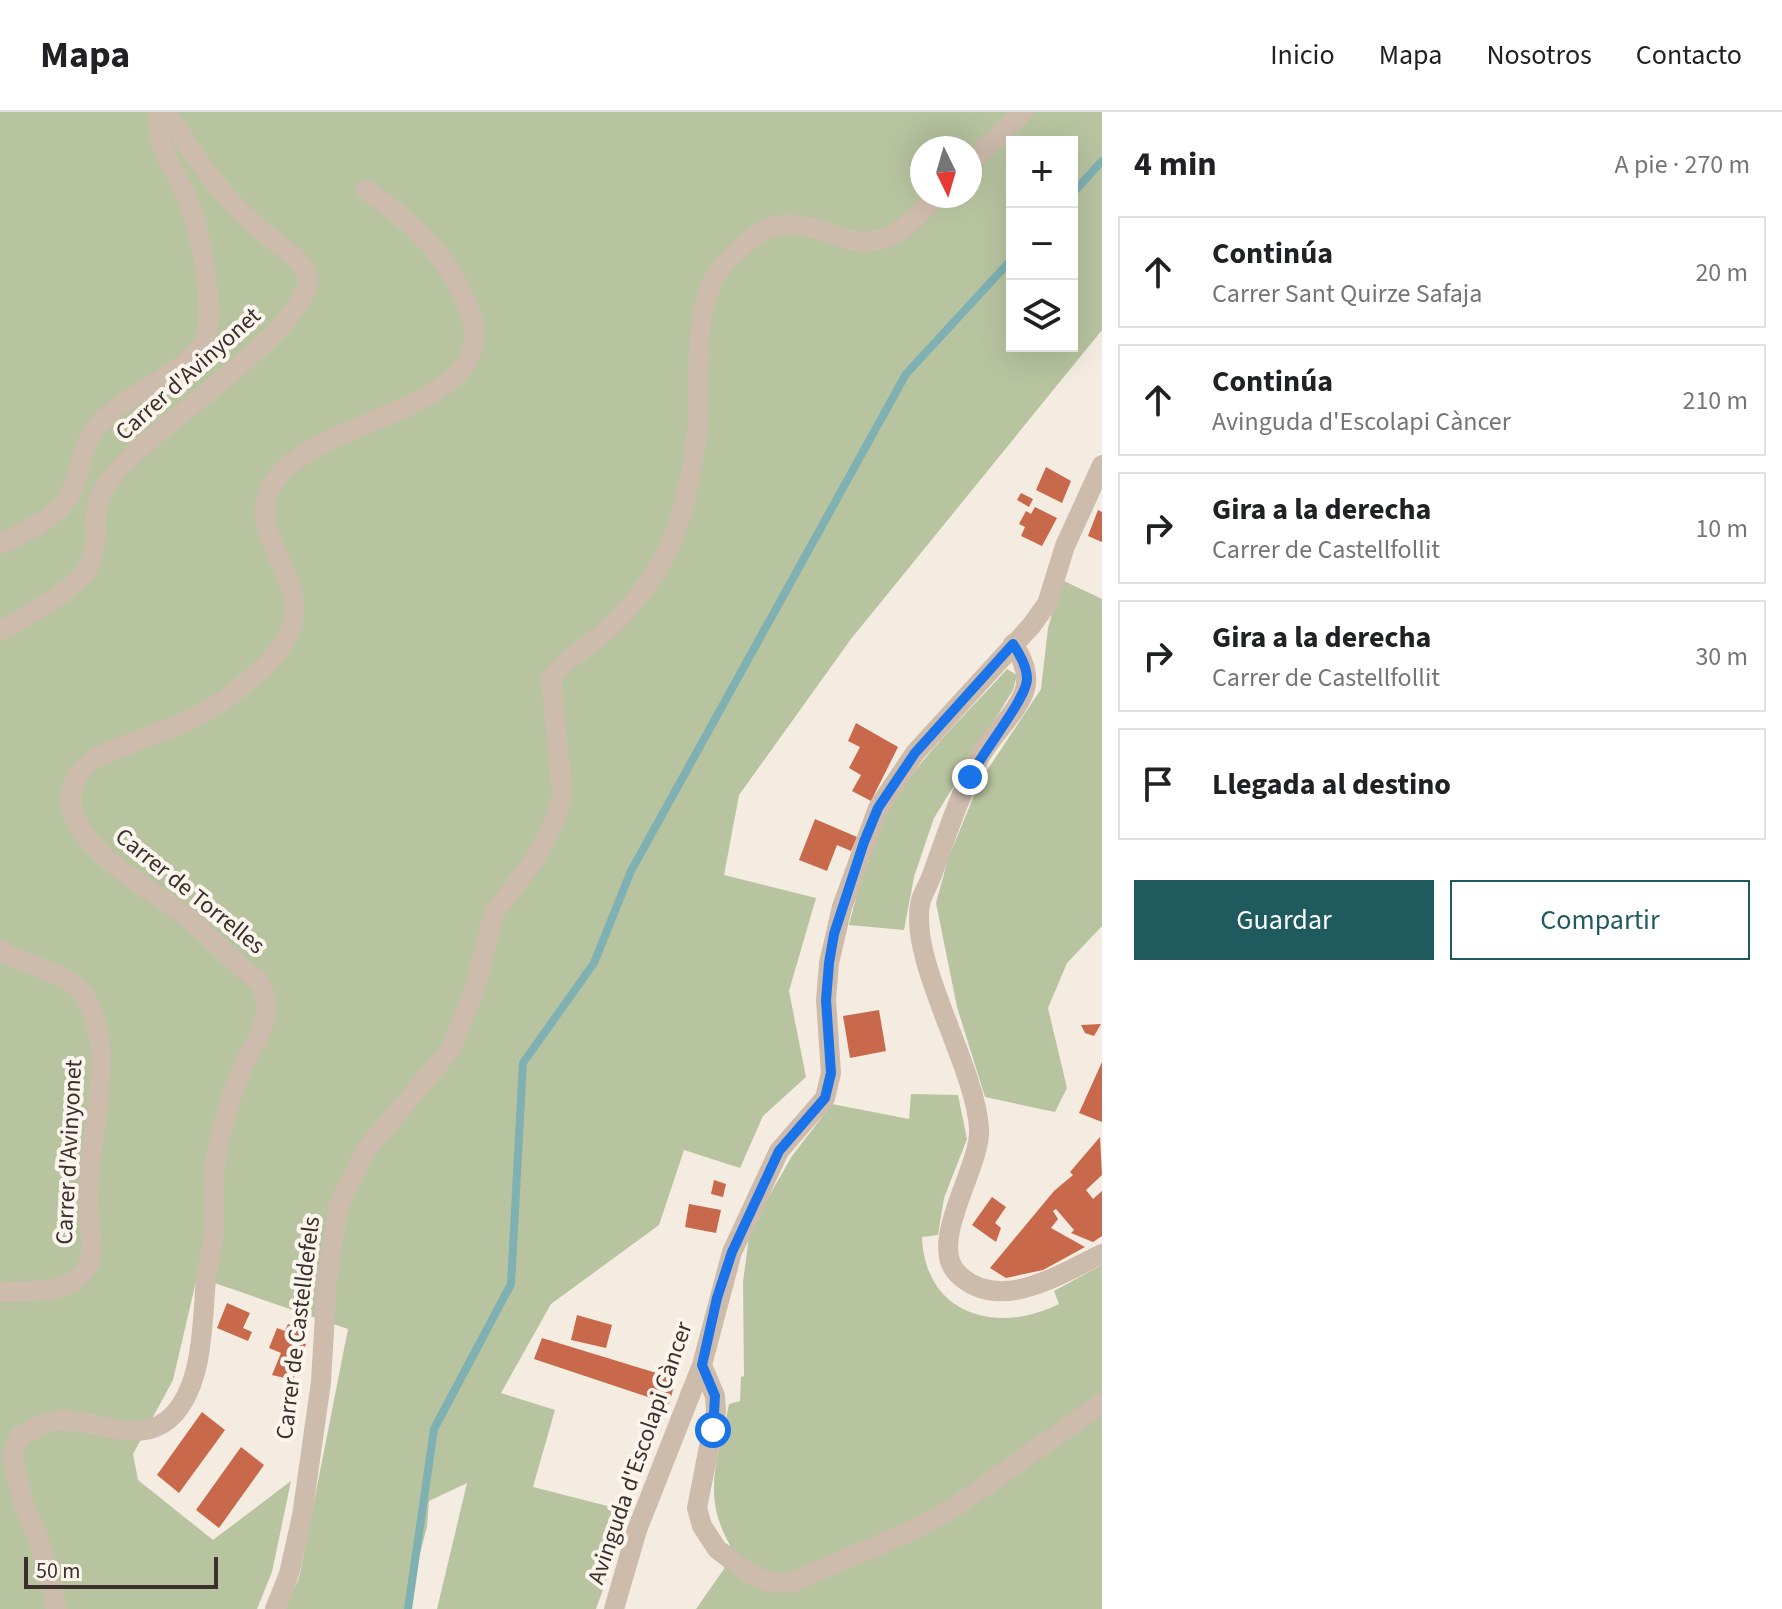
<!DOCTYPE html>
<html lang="es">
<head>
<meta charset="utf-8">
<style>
  :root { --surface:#fff; --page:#f2f2f2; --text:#202124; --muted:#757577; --line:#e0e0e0; --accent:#1f5a5e }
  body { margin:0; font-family:"Source Sans 3",sans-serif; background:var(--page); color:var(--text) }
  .controls { position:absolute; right:24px; top:24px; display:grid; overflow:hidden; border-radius:0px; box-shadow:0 8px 32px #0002 }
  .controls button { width:72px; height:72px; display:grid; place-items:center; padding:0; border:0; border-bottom:2px solid var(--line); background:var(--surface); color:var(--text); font:40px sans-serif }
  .compass { position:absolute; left:910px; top:24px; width:72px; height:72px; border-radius:50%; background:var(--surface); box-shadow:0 8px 32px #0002; rotate:175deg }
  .scale { position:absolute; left:24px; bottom:20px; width:194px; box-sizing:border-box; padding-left:8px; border:4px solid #3b302b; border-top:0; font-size:22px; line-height:28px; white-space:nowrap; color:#3b302b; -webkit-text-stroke:6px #fbf5ee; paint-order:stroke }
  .stop { position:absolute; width:24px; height:24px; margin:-18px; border:6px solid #1a73e8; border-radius:50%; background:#fff }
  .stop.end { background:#1a73e8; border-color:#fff; box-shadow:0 2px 8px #0008 }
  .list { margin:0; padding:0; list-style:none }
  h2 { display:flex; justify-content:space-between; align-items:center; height:104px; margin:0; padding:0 32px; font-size:34px }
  h2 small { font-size:26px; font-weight:400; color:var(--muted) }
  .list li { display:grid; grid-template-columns:52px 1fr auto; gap:24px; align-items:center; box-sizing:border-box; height:112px; margin:0 16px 16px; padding:0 16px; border:2px solid var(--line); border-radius:0px }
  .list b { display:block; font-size:30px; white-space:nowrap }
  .list p { margin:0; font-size:26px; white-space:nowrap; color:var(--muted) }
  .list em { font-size:26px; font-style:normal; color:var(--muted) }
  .actions { display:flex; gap:16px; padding:24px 32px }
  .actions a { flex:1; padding:18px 0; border:2px solid var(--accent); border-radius:0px; text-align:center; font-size:28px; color:var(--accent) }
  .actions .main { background:var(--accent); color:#fff }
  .icon { flex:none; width:44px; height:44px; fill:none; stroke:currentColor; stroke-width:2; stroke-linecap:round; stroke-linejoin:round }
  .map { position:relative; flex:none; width:1102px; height:1497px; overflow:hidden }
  header { display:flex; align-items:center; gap:48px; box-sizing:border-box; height:112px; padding:0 40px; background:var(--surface); border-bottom:2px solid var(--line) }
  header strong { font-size:38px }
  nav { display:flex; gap:44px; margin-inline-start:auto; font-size:28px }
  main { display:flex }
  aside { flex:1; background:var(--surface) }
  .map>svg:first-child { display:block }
</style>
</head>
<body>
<header>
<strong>Mapa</strong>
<nav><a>Inicio</a><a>Mapa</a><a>Nosotros</a><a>Contacto</a></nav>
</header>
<main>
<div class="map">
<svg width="1102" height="1497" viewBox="0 0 1102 1497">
  <rect width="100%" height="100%" fill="#f4ebe1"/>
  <path fill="#b8c4a0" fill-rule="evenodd" d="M 0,0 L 1102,0 L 1102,218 L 851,527 L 739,683 L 724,763 L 816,786 L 789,879 L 806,965 L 763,1004 L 740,1056 L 684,1038 L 659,1113 L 551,1192 L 501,1281 L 555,1298 L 533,1375 L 631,1400 L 596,1497 L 437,1497 L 467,1371 L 429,1389 L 427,1415 L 405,1497 L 284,1497 L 299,1466 L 348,1217 L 197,1165 L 173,1268 L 133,1342 L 138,1368 L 213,1428 L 291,1369 L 272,1460 L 257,1497 L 0,1497 ZM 1012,30 L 1072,30 L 1072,234 L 1012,234 ZM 922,36 L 970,36 L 970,84 L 922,84 Z
    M 1062,468 L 1102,487 L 1102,814 L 1067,851 L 1048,896 L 1067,976 L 1055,1000 L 985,985 L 957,895 L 936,791 L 948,747 L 980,669 L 1041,577 L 1048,516 Z
    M 1007,557 L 1017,563 L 1013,578 L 934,706 L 914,765 L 904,818 L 849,813 C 859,775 869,731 889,697 C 919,645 968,601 1007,557 Z
    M 911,982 L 958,983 L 967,1027 L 944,1086 L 938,1123 L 922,1125 C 925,1203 997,1223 1059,1192 L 1054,1179 L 1102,1153 L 1102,1497 L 696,1497 L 724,1457 L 730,1433 C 701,1383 718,1346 729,1292 L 740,1289 L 741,1265 L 744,1264 L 743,1170 L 750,1117 L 792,1044 L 832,992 L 909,1007 Z"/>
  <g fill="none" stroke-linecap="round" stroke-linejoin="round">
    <path stroke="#7fb0b2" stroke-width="8" d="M 1072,82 L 1102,49
      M 408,1497 L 434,1317 L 511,1172 L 523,951 L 594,851 L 631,759 L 906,262 L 1012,147"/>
  </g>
  <path fill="#c8694b" d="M 1046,355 L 1071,369 L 1062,391 L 1036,378 Z
    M 1021,381 L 1033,387 L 1029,395 L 1017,388 Z
    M 1035,395 L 1057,406 L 1042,434 L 1021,424 L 1025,415 L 1019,412 L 1026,399 L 1031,402 Z
    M 1098,398 L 1102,400 L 1102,430 L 1088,424 Z
    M 856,611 L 898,635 L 871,689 L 852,679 L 861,663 L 849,656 L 860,635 L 848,629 Z
    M 815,707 L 857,725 L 851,739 L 837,733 L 827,759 L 799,748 Z
    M 879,898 L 886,939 L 850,946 L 843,904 Z
    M 1101,912 L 1094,924 L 1085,921 L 1081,913 Z
    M 1102,950 L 1102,1010 L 1079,1001 Z
    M 1100,1025 L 1102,1063 L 1086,1078 L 1093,1087 L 1102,1079 L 1102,1124 L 1093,1130 L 1071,1121 L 1074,1118 L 1056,1097 L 1053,1099 L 1058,1107 L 1051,1116 L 1085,1135 L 1043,1158 L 1006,1166 L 990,1156 L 1054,1079 L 1073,1063 L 1070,1060 Z
    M 714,1068 L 726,1072 L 723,1085 L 711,1082 Z
    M 992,1085 L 1006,1095 L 995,1111 L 1001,1116 L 996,1130 L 972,1113 Z
    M 689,1092 L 721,1098 L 716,1121 L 685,1115 Z
    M 227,1191 L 250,1201 L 243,1216 L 252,1220 L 248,1229 L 217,1216 Z
    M 577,1203 L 612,1213 L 606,1236 L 571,1228 Z
    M 288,1212 L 302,1217 L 297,1229 L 306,1232 L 293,1268 L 272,1263 L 281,1241 L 269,1236 L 277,1216 L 285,1219 Z
    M 542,1226 L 676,1267 L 669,1292 L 534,1247 Z
    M 202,1300 L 225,1318 L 179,1381 L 157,1363 Z
    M 241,1335 L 264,1353 L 219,1416 L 196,1398 Z"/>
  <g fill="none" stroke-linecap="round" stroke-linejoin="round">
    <path stroke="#cdbbac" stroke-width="20" d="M 970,51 L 1023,0
      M 0,432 C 31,417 66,403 76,367 C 82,346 85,329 99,312 C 124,282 189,260 204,229 C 217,202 200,119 189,91 C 177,58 154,37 160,0
      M 0,519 C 21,507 78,477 88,456 C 100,432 92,412 98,391 C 104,364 141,336 161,318 C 189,293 317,202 307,164 C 303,148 283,136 270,126 C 227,92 194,46 167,0
      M 1013,532 C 1022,545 1029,561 1025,577 C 1019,599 989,626 978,648 C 959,684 947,722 933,760 C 930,770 924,779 921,788 C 906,845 975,952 979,1016 C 982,1054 927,1130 957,1161 C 998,1203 1060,1162 1102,1142
      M 0,838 C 27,857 70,857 87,888 C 95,903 100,925 101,941 C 102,987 89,1039 88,1087 C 87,1105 96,1137 88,1153 C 74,1184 27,1179 0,1180
      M 702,1253 L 715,1284 L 716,1299 L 697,1396 L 702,1414 L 717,1437 L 750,1462 L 767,1469 L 790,1471 L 913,1418 L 955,1395 L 1102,1291
      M 57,1497 L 38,1425 L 25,1397 L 12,1344 L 20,1324 C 29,1320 39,1313 48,1310 C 90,1300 140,1341 175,1301 C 204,1267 202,1209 206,1167 C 208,1149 214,1131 214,1113 C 215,1088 212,1064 217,1040 C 222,1013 231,984 241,958 C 255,926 278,906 259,869 C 233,851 212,825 187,805 C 153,777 52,727 74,671 C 77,663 85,653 93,648 C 118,634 144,627 171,616 C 207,602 243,577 270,549 C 337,478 240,434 271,375 C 311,300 511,303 468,194 C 449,144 410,108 366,78
      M 275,1497 L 289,1462 L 302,1404 L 321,1270 L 327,1166 L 339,1092 L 366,1038 L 451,937 L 475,876 L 494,801 L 535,747 L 556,706 L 562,680 L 551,566 C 563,549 580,540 596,527 C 630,500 660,461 675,421 C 686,390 693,353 697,320 C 703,268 687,192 726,150 C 761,114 776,104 826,120 C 841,125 857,132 873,129 C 900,125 919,102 937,84
      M 614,1497 L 637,1418 L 702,1253 L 732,1140 L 779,1039 L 825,986 L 831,961 L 826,888 L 829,851 L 842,795 L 878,696 L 915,641 L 1031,514 L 1047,492 L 1065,434 L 1102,353"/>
  </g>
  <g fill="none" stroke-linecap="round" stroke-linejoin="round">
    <path stroke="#1a73e8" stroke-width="10" d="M 713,1318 L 715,1284 L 702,1253 L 717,1186 L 732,1140 L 779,1039 L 825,986 L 831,961 L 826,888 L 829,851 L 834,822 L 864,730 L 878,696 L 915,641 L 1013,532 C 1019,541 1027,555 1027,567 C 1027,586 981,642 970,665"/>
  </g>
  <g text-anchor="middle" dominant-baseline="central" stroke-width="8" stroke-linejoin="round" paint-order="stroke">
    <g font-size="24" fill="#3b302b" stroke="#fbf5ee">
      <text transform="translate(188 262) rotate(-42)">Carrer d'Avinyonet</text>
      <text transform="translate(190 779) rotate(39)">Carrer de Torrelles</text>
      <text transform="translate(69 1040) rotate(-87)">Carrer d'Avinyonet</text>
      <text transform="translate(298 1216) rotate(-83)">Carrer de Castelldefels</text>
      <text transform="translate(640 1341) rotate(-71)">Avinguda d'Escolapi Càncer</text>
    </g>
  </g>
</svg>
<div class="controls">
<button>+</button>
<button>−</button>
<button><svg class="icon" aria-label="layers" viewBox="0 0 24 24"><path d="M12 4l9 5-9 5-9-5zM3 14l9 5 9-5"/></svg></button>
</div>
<svg class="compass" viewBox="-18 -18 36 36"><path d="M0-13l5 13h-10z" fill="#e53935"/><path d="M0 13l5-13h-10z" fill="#757577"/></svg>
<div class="scale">50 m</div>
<div class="stop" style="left:713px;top:1318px"></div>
<div class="stop end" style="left:970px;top:665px"></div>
</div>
<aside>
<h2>4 min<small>A pie · 270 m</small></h2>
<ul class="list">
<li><svg class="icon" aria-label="ahead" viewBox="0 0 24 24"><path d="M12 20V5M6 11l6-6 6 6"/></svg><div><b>Continúa</b><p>Carrer Sant Quirze Safaja</p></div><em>20 m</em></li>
<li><svg class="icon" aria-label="ahead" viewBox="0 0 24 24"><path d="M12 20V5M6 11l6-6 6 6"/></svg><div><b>Continúa</b><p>Avinguda d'Escolapi Càncer</p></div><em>210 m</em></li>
<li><svg class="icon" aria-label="right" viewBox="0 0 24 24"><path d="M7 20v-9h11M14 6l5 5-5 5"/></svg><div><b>Gira a la derecha</b><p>Carrer de Castellfollit</p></div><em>10 m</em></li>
<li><svg class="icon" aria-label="right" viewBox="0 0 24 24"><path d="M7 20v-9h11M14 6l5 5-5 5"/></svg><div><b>Gira a la derecha</b><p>Carrer de Castellfollit</p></div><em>30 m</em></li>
<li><svg class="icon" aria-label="arrive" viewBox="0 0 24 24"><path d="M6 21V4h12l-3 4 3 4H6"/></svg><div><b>Llegada al destino</b></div></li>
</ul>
<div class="actions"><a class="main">Guardar</a><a>Compartir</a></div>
</aside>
</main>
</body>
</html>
